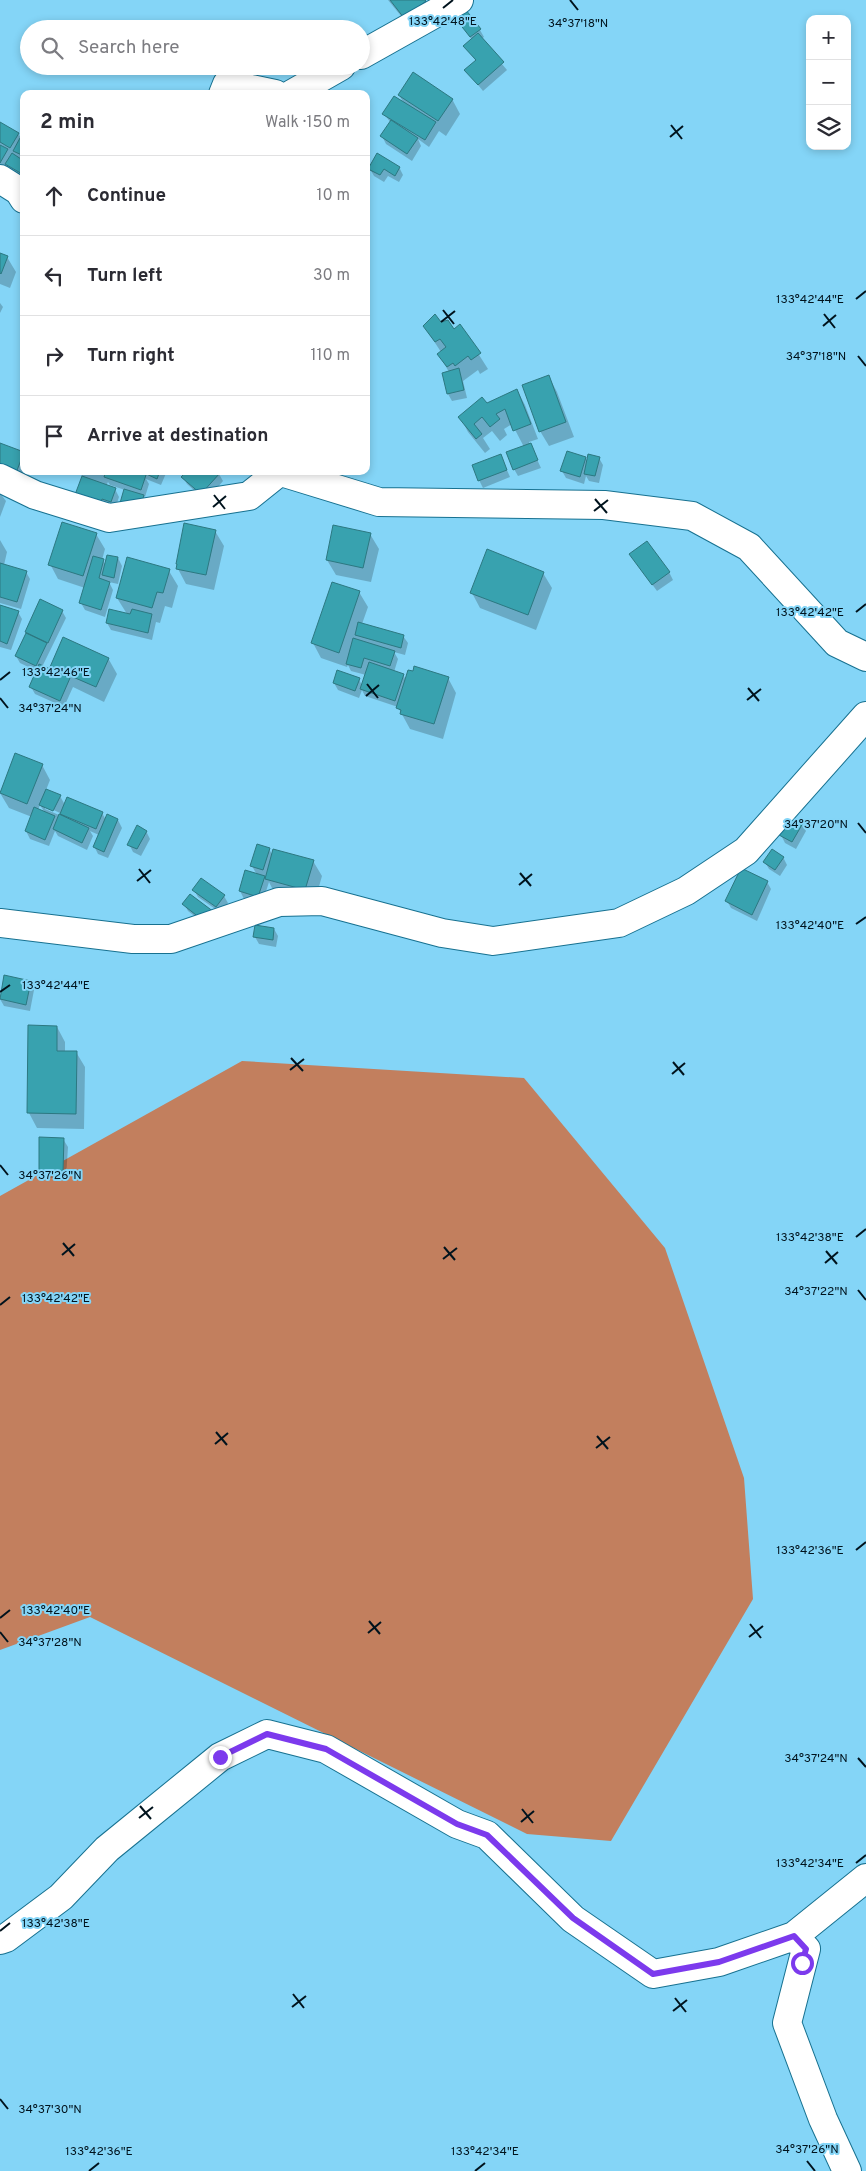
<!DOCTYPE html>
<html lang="en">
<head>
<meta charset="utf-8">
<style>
  :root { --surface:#fff; --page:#f7f7f7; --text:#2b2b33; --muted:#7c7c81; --line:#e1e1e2 }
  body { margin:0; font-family:Overpass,sans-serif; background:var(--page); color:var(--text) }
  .controls { position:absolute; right:15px; top:15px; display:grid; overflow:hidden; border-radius:10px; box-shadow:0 2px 8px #0003 }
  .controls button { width:45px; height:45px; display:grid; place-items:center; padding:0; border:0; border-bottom:1px solid var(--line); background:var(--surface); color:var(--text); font:25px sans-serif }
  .stop { position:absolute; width:15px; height:15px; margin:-11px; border:4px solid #7c3aed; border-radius:50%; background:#fff }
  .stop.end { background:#7c3aed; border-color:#fff; box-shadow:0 1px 5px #0008 }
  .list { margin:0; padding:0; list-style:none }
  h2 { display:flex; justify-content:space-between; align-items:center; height:65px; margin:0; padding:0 20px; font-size:21px }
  h2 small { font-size:16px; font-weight:400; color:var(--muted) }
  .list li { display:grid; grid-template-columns:32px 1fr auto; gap:15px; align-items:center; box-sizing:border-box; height:80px; padding:0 20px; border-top:1px solid var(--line) }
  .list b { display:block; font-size:19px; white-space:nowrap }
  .list em { font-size:16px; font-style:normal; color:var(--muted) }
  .icon { flex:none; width:28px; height:28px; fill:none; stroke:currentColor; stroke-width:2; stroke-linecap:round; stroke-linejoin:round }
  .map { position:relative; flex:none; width:866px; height:2171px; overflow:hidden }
  .search { position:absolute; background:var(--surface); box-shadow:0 2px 8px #0003; left:20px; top:20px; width:350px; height:55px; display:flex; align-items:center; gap:12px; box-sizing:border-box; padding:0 18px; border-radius:28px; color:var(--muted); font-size:19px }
  .panel { position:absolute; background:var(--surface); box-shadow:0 2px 8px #0003; left:20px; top:90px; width:350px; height:385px; border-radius:10px }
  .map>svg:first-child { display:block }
</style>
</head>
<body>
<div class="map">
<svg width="866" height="2171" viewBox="0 0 866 2171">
  <rect width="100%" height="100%" fill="#84d5f7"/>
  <path fill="#c27f5e" d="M 242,1061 L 524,1078 L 665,1248 L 744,1478 L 753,1599 L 611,1841 L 527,1834 L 90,1617 L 0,1650 L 0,1196 Z"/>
  <path fill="#0003" fill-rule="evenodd" d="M 388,0 L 424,0 L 433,16 L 414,32 Z
    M 457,19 L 480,30 L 484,37 L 481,39 L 507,70 L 483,91 L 466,70 L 476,61 L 465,47 L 472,40 Z
    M 399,95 L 452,99 L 460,114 L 446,136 L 439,131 L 429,147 L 418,139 L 421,146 L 412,161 L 386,144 L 382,136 L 391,123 L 384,114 L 405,105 Z
    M 0,123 L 18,134 L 24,141 L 24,179 L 0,174 Z
    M 399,167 L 403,175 L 399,182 L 388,176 L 384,182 L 374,176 L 370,169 Z
    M 0,254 L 7,257 L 16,272 L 10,288 L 0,284 Z
    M 0,303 L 3,307 L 0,313 Z
    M 441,323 L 453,330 L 460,325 L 488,369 L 480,374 L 478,370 L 463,381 L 467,398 L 452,401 L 448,394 L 443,374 L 449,372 L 439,355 L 441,352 L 424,326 Z
    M 549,377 L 557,392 L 574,437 L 549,446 L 540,431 Z
    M 517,390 L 525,405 L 538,439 L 529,442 L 541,468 L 518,476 L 514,469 L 524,447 L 512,424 L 504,429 L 507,435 L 500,441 L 492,431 L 483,438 L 490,449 L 485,453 L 468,432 L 460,417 Z
    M 0,444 L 24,454 L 24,470 L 20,479 Z
    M 501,456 L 510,477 L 483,488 L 479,480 Z
    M 585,458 L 588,462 L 599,458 L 603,465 L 599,483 L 589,481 L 586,476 L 584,484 L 566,478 L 562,471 Z
    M 79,471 L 167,471 L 161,485 L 146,479 L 149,484 L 145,497 L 143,496 L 147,503 L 125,490 L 110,485 L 108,482 L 106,486 L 115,489 L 119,497 L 115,509 L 102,515 Z
    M 219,474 L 223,481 L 206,501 L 187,484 L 183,477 Z
    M 0,493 L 6,501 L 0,517 Z
    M 215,531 L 224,546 L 214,590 L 186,584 L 178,569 Z
    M 96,534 L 105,549 L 102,560 L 106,565 L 118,558 L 122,566 L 118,584 L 109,582 L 113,590 L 105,617 L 85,610 L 81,603 L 85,588 L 58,579 L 50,564 Z
    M 370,534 L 379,549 L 371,582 L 336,575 L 327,560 Z
    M 0,540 L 7,552 L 4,565 L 26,572 L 30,579 L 21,609 L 0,603 Z
    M 635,561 L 669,572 L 673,580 L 657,591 Z
    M 169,571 L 178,586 L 172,608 L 165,606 L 160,623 L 156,622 L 152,640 L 111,630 L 107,623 L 127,614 L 117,598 Z
    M 543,573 L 552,588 L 536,630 L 480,608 L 472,593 Z
    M 359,592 L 368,607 L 362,624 L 403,636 L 408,643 L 405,655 L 394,652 L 398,659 L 394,672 L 403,675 L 406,680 L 448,678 L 456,693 L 443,739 L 410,729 L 398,707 L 365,696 L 362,690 L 359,698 L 338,690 L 334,683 L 359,679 L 362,686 L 366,675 L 351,671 L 348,665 L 347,667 L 321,658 L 313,643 Z
    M 41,601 L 62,611 L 66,618 L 42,667 L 55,673 L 52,667 L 108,658 L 117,674 L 104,702 L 73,687 L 64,707 L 35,694 L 31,687 L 37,671 L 20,663 L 16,656 Z
    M 0,606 L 18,612 L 22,619 L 11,650 L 0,647 Z
    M 15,754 L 42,765 L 50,780 L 46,790 L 60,796 L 65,805 L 102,813 L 106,820 L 107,816 L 118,820 L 122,828 L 108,858 L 98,854 L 94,846 L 99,835 L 90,831 L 93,836 L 87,850 L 58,836 L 55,831 L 49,846 L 30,839 L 26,831 L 32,817 L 9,808 L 0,793 ZM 40,805 L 45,813 L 38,810 ZM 45,806 L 60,813 L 59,815 L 45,809 Z
    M 802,824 L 806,831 L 796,849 L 785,843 L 781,835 Z
    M 146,831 L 150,839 L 141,856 L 133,852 L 129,844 Z
    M 269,849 L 273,856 L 313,861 L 322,876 L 314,904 L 275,894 L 269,882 L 262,904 L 244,899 L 240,891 L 257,875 L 252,866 Z
    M 783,857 L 787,865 L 780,876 L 769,869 L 765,862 Z
    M 767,882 L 771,889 L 757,921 L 731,908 L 727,901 Z
    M 194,890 L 224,896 L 228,903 L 221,913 L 198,897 Z
    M 190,895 L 210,928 L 188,911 L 184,904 Z
    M 274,929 L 278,936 L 276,947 L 259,944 L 255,937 Z
    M 30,982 L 34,990 L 30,1011 L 4,1006 L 0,999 Z
    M 57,1027 L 65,1042 L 65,1052 L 76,1052 L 85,1067 L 84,1129 L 37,1128 L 29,1113 Z
    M 63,1139 L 68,1147 L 66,1178 L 44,1178 L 40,1170 Z"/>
  <path fill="#38a2af" stroke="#2c7881" d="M 390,0 L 425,0 L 426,1 L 404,18 Z
    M 466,10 L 481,29 L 470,37 L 455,18 Z
    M 478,33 L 504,62 L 478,85 L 464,70 L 476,60 L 463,46 Z
    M 413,72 L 453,99 L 438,121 L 398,95 Z
    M 394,96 L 436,122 L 425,140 L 382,114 Z
    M 391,120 L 418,138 L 407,154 L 380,136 Z
    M 0,122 L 19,133 L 10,148 L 0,142 Z
    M 20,138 L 24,140 L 24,156 L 13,151 Z
    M 0,145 L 8,149 L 0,163 Z
    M 12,153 L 24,161 L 24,175 L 5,164 Z
    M 377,153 L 400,167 L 395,176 L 384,169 L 380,175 L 368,169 Z
    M 0,253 L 8,256 L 1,274 L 0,273 Z
    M 435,314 L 441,322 L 448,320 L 454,329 L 460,324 L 481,353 L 471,360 L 468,356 L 455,366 L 453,363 L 447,367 L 437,354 L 446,347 L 440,339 L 435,342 L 423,326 Z
    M 459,368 L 464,390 L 447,394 L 442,373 Z
    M 549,375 L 566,422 L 539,432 L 522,385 Z
    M 517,389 L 531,424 L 513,431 L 505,409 L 496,414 L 500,419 L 490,427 L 482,417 L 474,424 L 482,434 L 476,439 L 458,417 L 482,397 L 487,403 Z
    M 0,443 L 24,452 L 16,473 L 0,467 Z
    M 531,443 L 538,460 L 513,470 L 506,452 Z
    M 567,451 L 586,457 L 580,477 L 560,471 Z
    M 501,454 L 507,470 L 478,481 L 472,465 Z
    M 588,454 L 600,457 L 595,476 L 584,474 Z
    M 106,471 L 133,471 L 146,475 L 141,490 L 104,477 Z
    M 140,471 L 160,471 L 157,479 Z
    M 187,471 L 218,471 L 220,473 L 201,494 L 181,477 Z
    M 82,476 L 116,488 L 111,502 L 102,499 L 98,509 L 73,500 Z
    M 124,489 L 144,495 L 140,508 L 120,503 Z
    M 62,522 L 97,533 L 83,576 L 48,565 Z
    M 184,523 L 216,530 L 206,575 L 176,569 L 177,564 L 176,564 Z
    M 333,525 L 371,533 L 363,568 L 326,560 Z
    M 647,541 L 670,572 L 652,585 L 629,554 Z
    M 487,549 L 544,572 L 528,615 L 470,593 Z
    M 107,555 L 118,557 L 114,578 L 102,575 Z
    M 93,556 L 104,559 L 99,578 L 110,582 L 101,610 L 79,603 Z
    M 127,557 L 170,569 L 163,593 L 157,592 L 152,608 L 116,598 Z
    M 0,563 L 27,571 L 17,602 L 0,597 Z
    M 332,582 L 360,591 L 339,653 L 311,643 Z
    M 40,599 L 63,610 L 48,643 L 25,632 Z
    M 0,605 L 19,611 L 7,644 L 0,641 Z
    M 109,609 L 130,614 L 132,609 L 152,614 L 148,633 L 106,623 Z
    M 358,622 L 404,635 L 401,648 L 355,635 Z
    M 26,633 L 47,643 L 36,666 L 15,656 Z
    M 63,637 L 109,658 L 96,687 L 50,667 Z
    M 353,638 L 395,651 L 390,666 L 364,658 L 361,668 L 346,664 Z
    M 369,662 L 404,674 L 395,701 L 360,689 Z
    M 39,664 L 70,678 L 60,701 L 29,687 Z
    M 414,666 L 449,677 L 434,724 L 400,714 L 401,710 L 396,708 L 408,670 L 413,671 Z
    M 337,670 L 360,678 L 355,691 L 333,683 Z
    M 15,753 L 43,764 L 27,804 L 0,793 Z
    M 46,789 L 61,795 L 53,811 L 39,805 Z
    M 67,797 L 103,812 L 96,829 L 60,814 Z
    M 34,807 L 55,816 L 45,840 L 25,831 Z
    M 59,814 L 89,828 L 82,843 L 53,829 Z
    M 107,814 L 118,819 L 104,852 L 93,847 Z
    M 790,816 L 803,823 L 792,842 L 779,835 Z
    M 137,825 L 147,831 L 137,849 L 127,845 Z
    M 257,844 L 270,848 L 263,870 L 250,866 Z
    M 273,849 L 314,860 L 305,890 L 265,879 Z
    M 772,849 L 784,857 L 775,870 L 763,862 Z
    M 741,868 L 768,881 L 752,915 L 725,901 Z
    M 245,870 L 265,876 L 258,897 L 239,891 Z
    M 201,878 L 225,895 L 216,907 L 192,890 Z
    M 190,894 L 214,912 L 205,922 L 182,904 Z
    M 255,925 L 274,928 L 273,940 L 253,937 Z
    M 4,975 L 31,981 L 26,1005 L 0,999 Z
    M 28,1025 L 57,1026 L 57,1051 L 77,1051 L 76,1114 L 27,1113 Z
    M 39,1137 L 64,1138 L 63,1171 L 39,1171 Z"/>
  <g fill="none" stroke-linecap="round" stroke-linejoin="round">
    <g stroke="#177190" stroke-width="30">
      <path id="minor" d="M 361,55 L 459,0
        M 223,94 L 227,84 L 275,94
        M 292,94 L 341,66
        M 0,179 L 19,191 L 24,199
        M 278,471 L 379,502 L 604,505 L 692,516 L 749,547 L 837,643 L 866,657
        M 0,478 L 35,495 L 109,518 L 249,496 L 279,472
        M 0,923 L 133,939 L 171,939 L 279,902 L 322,901 L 442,933 L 493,941 L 619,923 L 686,891 L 746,851 L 866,716
        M 794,1936 L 806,1949 L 787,2023 L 823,2119 L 847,2171
        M 0,1940 L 6,1938 L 61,1897 L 107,1849 L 220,1757 L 267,1734 L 326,1749 L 457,1824 L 487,1835 L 573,1919 L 653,1974 L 719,1962 L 794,1936 L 866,1878"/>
    </g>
    <use href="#minor" stroke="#fff" stroke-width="28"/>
  </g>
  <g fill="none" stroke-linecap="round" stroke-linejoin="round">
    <path stroke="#7c3aed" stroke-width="6" d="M 220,1757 L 267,1734 L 326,1749 L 457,1824 L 487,1835 L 573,1918 L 653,1974 L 719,1962 L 794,1936 L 806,1949 L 802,1963"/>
  </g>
  <path fill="none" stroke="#00131d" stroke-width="2" d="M 570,0 L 578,10M 443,8 L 453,0M 671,125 L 682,139M 670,137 L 683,126M 856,299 L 866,291M 443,310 L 454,324M 824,314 L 835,328M 441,322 L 455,311M 823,326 L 836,315M 858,356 L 866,366M 214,495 L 225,509M 595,499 L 607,513M 213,507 L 226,496M 594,511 L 608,500M 856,612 L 866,604M 0,680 L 10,672M 367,684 L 378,698M 748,688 L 759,701M 366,696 L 379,685M 0,698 L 8,708M 747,700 L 761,689M 858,823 L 866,833M 139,869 L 150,883M 520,873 L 531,886M 137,881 L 151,870M 519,885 L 532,874M 856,924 L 866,917M 0,992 L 10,985M 291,1058 L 303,1071M 673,1062 L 684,1075M 290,1070 L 304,1059M 672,1074 L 685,1063M 0,1165 L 8,1175M 856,1237 L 866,1229M 63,1243 L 74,1256M 444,1247 L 455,1260M 826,1251 L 837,1264M 62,1255 L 75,1244M 443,1259 L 457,1248M 825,1263 L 838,1252M 858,1290 L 866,1300M 0,1305 L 10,1297M 216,1432 L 227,1445M 597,1436 L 608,1449M 215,1444 L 228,1433M 596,1448 L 610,1437M 856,1550 L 866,1542M 0,1618 L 10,1610M 369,1621 L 380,1634M 750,1624 L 761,1638M 0,1632 L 8,1642M 368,1633 L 381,1622M 749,1637 L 763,1626M 858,1758 L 866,1767M 140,1806 L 151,1819M 522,1809 L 533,1823M 139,1818 L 153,1807M 521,1822 L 534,1811M 856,1863 L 866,1855M 0,1931 L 10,1923M 293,1994 L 304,2008M 675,1998 L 686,2012M 292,2007 L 306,1996M 673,2011 L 687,2000M 0,2099 L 8,2109M 807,2161 L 815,2171M 89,2171 L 99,2163M 475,2171 L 485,2163"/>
  <g font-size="12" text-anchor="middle" fill="#00131d" stroke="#84d5f7" stroke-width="4" stroke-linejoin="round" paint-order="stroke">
    <text x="443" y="25">133°42'48"E</text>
    <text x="578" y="27">34°37'18"N</text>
    <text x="810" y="303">133°42'44"E</text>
    <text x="816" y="360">34°37'18"N</text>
    <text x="810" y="616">133°42'42"E</text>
    <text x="56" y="676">133°42'46"E</text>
    <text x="50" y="712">34°37'24"N</text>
    <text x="816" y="828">34°37'20"N</text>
    <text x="810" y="929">133°42'40"E</text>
    <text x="56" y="989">133°42'44"E</text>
    <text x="50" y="1179">34°37'26"N</text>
    <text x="810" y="1241">133°42'38"E</text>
    <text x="816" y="1295">34°37'22"N</text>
    <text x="56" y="1302">133°42'42"E</text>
    <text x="810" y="1554">133°42'36"E</text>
    <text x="56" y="1614">133°42'40"E</text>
    <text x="50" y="1646">34°37'28"N</text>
    <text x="816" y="1762">34°37'24"N</text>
    <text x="810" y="1867">133°42'34"E</text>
    <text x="56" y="1927">133°42'38"E</text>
    <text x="50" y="2113">34°37'30"N</text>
    <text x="807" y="2153">34°37'26"N</text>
    <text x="99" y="2155">133°42'36"E</text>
    <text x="485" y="2155">133°42'34"E</text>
  </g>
</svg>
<div class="controls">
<button>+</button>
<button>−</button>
<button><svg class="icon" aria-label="layers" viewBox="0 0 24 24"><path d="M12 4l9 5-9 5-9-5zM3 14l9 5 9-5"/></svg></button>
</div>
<div class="stop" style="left:802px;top:1963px"></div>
<div class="stop end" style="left:220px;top:1757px"></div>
<div class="search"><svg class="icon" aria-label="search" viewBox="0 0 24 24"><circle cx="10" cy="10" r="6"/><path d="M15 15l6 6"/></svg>Search here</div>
<section class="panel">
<h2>2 min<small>Walk · 150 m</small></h2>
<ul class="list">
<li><svg class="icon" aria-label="ahead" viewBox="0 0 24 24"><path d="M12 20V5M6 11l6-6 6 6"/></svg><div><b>Continue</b></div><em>10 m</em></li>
<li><svg class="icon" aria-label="left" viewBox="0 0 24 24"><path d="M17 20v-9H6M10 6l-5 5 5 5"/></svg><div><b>Turn left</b></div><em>30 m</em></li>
<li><svg class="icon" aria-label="right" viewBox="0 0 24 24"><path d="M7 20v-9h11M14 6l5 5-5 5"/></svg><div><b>Turn right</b></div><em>110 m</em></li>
<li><svg class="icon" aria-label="arrive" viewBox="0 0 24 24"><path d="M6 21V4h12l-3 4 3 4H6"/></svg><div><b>Arrive at destination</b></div></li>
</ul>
</section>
</div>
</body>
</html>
